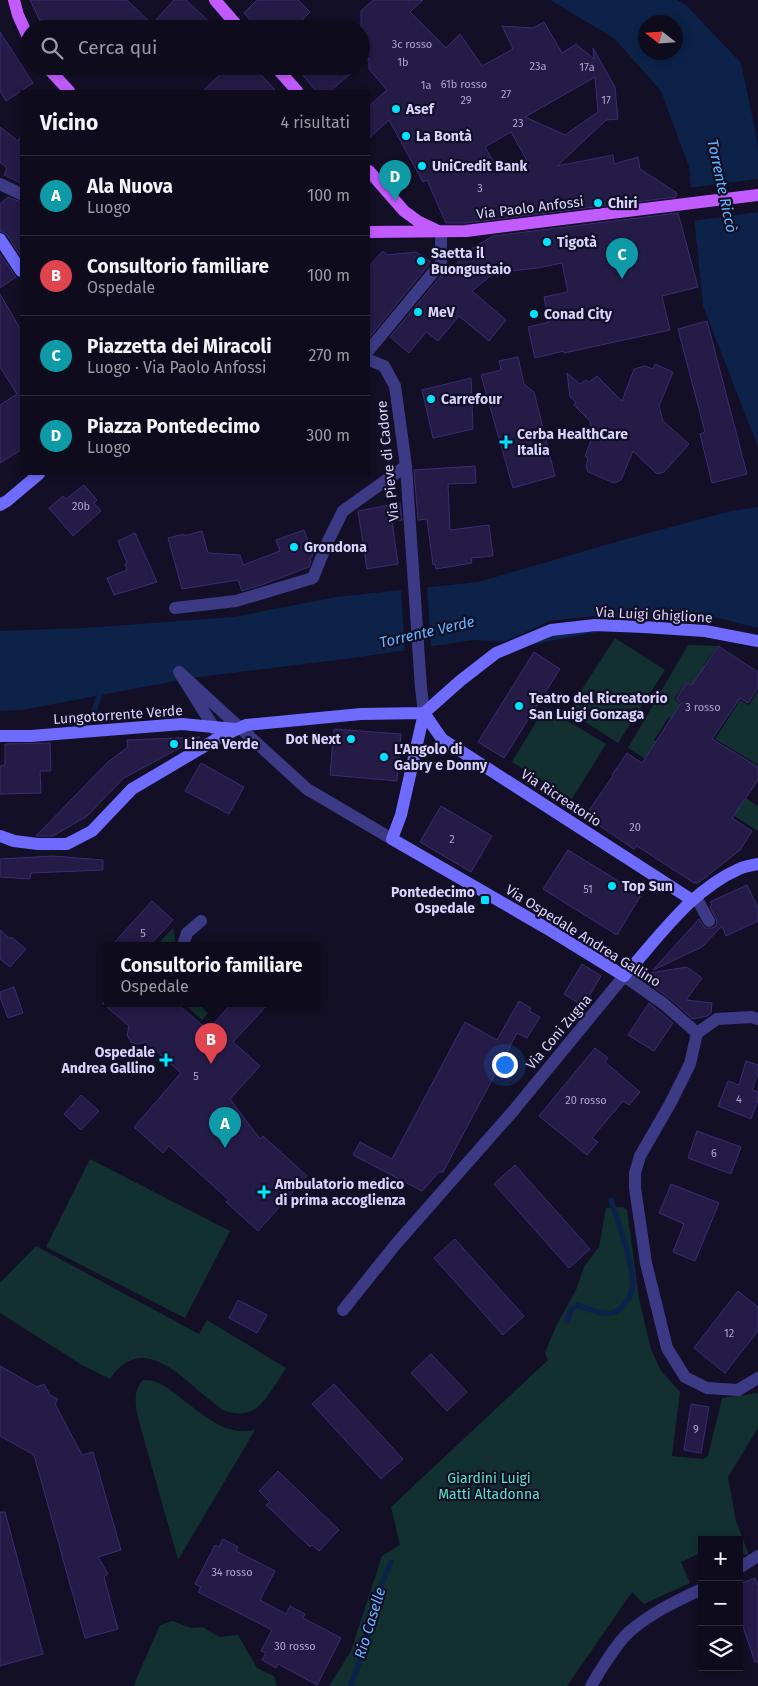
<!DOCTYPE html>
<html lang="it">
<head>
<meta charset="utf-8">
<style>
  :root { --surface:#0e0b1c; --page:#1c1929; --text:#f1f3f6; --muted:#9b9ba3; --line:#2e2b3b; --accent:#00e5ff }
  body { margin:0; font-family:"Fira Sans",sans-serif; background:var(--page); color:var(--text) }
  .controls { position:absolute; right:15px; bottom:15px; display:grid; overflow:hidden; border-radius:0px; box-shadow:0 2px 8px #0003 }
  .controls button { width:45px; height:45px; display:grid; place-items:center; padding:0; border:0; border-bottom:1px solid var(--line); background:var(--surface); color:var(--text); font:25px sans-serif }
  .compass { position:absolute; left:638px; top:15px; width:45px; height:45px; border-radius:50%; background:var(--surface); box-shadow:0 2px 8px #0003; rotate:287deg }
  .you { position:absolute; left:504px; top:1064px; width:18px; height:18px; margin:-12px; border:4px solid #fff; border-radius:50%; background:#1a73e8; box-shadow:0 0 0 8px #1a73e833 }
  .badge { display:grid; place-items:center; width:32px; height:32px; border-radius:50%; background:var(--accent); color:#fff; font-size:16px; font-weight:700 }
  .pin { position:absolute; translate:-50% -41px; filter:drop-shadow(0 1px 2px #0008) }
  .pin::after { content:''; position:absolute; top:26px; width:18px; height:15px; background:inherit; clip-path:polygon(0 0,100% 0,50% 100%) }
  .popup { position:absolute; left:104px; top:942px; width:215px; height:65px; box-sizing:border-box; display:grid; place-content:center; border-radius:0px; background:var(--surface); filter:drop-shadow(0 1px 4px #0005); font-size:16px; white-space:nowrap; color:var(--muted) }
  .popup b { font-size:19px; color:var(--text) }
  .popup::after { content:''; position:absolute; left:50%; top:100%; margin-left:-10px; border:10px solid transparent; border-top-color:var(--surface) }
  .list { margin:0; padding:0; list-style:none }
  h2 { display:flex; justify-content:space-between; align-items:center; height:65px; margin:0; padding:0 20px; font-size:21px }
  h2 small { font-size:16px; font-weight:400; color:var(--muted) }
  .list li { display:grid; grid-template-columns:32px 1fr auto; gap:15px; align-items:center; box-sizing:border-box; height:80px; padding:0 20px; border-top:1px solid var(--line) }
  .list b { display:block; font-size:19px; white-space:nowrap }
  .list p { margin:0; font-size:16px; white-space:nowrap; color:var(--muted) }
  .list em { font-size:16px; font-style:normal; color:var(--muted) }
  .icon { flex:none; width:28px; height:28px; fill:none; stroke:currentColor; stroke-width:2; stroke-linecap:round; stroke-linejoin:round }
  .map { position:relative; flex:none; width:758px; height:1686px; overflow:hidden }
  .search { position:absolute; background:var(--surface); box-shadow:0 2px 8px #0003; left:20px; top:20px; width:350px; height:55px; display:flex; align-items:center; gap:12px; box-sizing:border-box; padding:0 18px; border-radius:28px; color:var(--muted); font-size:19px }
  .panel { position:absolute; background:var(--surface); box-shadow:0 2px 8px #0003; left:20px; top:90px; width:350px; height:385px; border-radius:0px }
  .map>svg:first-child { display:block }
</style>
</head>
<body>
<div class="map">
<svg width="758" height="1686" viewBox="0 0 758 1686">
  <rect width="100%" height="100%" fill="#130f26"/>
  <path fill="#12302f" d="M 615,638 L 665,670 L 618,743 L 568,711 Z
    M 688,645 L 717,646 L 703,666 L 708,669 L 696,687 L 687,681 L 674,699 L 684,707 L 675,721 L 669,717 L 654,740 L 758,806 L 758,831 L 628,748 Z
    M 758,691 L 758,765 L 715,739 L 740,700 L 749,705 Z
    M 545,707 L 606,744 L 572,799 L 512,762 Z
    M 173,928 L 176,945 L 157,945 Z
    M 183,1003 L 217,1003 L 202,1020 Z
    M 90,1159 L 230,1231 L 185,1318 L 46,1247 Z
    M 623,1207 L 627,1210 L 639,1299 L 651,1349 L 661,1371 L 680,1392 L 672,1456 L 703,1459 L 708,1456 L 722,1398 L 758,1393 L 758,1428 L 728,1477 L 736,1521 L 749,1555 L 739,1553 L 739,1540 L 702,1540 L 702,1552 L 681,1562 L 690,1583 L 644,1604 L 632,1592 L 567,1686 L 329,1686 L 351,1651 L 382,1556 L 400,1545 L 391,1507 L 548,1360 L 545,1353 L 556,1326 L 576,1290 L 584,1267 L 599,1247 L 606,1208 Z
    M 36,1246 L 199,1334 L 207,1320 L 286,1368 C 279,1379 265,1404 253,1410 C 245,1415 232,1414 223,1410 C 219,1408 215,1403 211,1401 C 181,1377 142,1331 110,1379 L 82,1365 L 0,1313 L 0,1283 Z
    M 143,1380 C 157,1380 164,1385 174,1393 C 200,1411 222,1437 255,1430 L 178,1560 L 137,1414 C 135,1401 134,1390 143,1380 Z
    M 173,1621 L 191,1628 L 203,1627 L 219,1637 L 238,1635 L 257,1668 L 274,1676 L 277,1686 L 135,1686 L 134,1684 L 160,1625 Z"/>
  <path fill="#0c2248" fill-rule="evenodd" d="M 550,0 L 677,0 L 686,5 L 741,63 L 756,134 L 758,150 L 758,447 L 703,306 L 689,167 L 661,91 L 615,39 ZM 646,22 L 676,22 L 676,52 L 646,52 Z
    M 758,507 L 758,628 L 706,615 L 674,617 L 535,644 L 474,640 L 353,658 L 191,678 L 22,710 L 0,711 L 0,631 L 85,628 L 234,617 L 335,597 L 478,582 L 626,539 L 731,511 Z"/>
  <path fill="#130f26" d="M 758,179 L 758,212 L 691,221 L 688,188 Z
    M 427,585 L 431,649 L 405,653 L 401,588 Z
    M 594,616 L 672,620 L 629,628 L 552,632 L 523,646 L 499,644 L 550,621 Z"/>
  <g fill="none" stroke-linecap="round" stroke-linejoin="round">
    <path stroke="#0c2248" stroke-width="5.5" d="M 94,710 L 102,688
      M 567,1321 L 571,1310 L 577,1305 C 588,1309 604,1316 615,1312 C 619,1310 623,1306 626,1302 C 638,1287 631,1268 627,1251 C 622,1234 617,1217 611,1200
      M 351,1686 L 363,1652 L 380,1588 L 391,1562"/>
  </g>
  <path fill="#241b47" stroke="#3b2d73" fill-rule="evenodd" d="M 30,0 L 127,0 L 152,24 L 174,0 L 186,0 L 217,29 L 44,29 Z
    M 257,0 L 298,0 L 310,12 L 293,29 L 258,29 L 244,13 Z
    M 373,0 L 423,0 L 410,12 L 446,48 L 460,34 L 482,66 L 513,49 L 502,26 L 533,28 L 544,22 L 562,53 L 576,44 L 594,59 L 593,48 L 615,87 L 618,119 L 606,120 L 557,166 L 613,155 L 614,164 L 638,157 L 640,169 L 677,193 L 676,197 L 465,223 L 446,223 L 427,180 L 423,182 L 389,120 L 369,138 L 369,106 L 387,90 L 369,69 L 369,58 L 361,65 L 361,11 ZM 595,77 L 598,112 L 565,135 L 525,117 ZM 511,132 L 529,164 L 498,170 L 485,147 Z
    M 0,32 L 33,83 L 6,101 L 0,91 Z
    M 229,66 L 253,66 L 276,91 L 203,91 Z
    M 295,66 L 360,66 L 330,91 L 316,91 Z
    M 0,127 L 18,141 L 21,135 L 21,183 L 4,175 L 7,168 L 0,162 Z
    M 8,197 L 21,202 L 21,257 L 7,235 L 0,231 L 0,204 Z
    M 678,213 L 698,287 L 662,296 L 670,330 L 564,353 L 564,351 L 535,358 L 528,327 L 549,322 L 544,297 L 568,292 L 562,263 L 537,268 L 494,273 L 472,291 L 506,320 L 489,341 L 459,316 L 438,341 L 426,332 L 409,353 L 390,337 L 445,271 L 450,274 L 464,253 L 493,236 Z
    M 383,251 L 388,255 L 416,252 L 431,262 L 369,338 L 369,266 Z
    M 0,254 L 16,277 L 0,288 Z
    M 0,294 L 21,330 L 21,450 L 0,463 L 0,405 L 17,394 L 0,367 Z
    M 707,321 L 747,474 L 712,483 L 700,434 L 705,432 L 678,329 Z
    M 518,357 L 524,384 L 534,392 L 555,476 L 513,488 L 481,375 L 501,370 L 499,361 Z
    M 655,364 L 673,372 L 659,406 L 663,421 L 689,444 L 664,472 L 657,474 L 633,451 L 621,480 L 614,483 L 588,472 L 586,466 L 588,458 L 585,456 L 593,435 L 590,421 L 574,405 L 576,402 L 570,397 L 567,373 L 580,384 L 586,380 L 589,382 L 597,376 L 622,401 L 634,369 L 645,366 L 653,369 Z
    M 471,378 L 473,429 L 433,438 L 422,390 Z
    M 475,466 L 476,483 L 448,484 L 450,530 L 489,525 L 493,556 L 471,558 L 472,563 L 436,569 L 435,564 L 433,565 L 427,519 L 418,520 L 414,470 Z
    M 84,485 L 97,500 L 94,503 L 101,511 L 73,536 L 49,508 L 63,496 L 66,499 Z
    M 400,503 L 402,520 L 392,521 L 398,564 L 367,569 L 358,511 Z
    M 304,530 L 313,555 L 310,559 L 311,561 L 309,567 L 264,584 L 242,591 L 238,580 L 182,589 L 168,538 L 184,534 L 184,536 L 202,531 L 208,553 L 240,555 L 243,565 L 280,551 L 276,540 Z
    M 135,533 L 157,582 L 114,595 L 107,578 L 127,570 L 125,564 L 127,563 L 118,541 Z
    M 718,646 L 758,672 L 758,688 L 748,703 L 740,698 L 712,739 L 758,767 L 758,780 L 732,818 L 752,831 L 740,850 L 698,883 L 694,883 L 637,846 L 634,849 L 585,816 L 613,776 L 612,775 L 627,753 L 642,763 L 681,703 L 676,699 L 687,682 L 692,685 Z
    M 534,652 L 560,669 L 504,758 L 478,742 Z
    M 334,729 L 401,734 L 397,781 L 330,775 Z
    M 200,737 L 124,778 L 87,816 L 53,836 L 36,836 L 108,762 L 128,747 L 127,740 Z
    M 50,743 L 51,771 L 40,771 L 41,793 L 0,794 L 0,766 L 5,765 L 5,744 Z
    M 201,763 L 244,787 L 229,814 L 185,791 Z
    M 441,806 L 492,836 L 471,872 L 420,842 Z
    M 568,850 L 641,895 L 617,935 L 543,889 Z
    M 53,856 L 103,860 L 103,870 L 31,873 L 30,879 L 0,877 L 0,859 Z
    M 747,885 L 758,908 L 758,921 L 726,936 L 722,926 L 702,947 L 653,970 L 699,919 L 705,928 L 712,928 L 716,926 L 717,921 L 710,907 L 712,905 L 710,902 Z
    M 152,901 L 173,920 L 150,945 L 112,945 Z
    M 0,930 L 10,939 L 11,937 L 26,949 L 10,967 L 0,959 Z
    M 582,964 L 601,976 L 583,1006 L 564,994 Z
    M 687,967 L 702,978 L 686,1000 L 712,1003 L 711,1013 L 707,1016 L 693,1019 L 669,998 L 638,975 Z
    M 14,987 L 23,1013 L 8,1018 L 0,997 L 0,992 Z
    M 519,1001 L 531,1008 L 529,1011 L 540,1017 L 527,1038 L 517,1033 L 443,1172 L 439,1172 L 422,1191 L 353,1155 L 360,1142 L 392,1159 L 465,1022 L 497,1040 Z
    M 102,1003 L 176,1003 L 208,1030 L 232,1003 L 269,1003 L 233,1042 L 260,1066 L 230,1099 L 260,1139 L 263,1136 L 307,1176 L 258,1231 L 226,1202 L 229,1200 L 169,1146 L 163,1153 L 134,1127 L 181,1073 L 146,1042 L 137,1044 L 131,1042 L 127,1035 L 129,1026 Z
    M 649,1003 L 673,1023 L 654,1051 L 628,1035 Z
    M 595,1048 L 608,1058 L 605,1062 L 640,1092 L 629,1105 L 623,1101 L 592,1138 L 598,1142 L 587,1155 L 539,1116 Z
    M 746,1061 L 758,1065 L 758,1073 L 752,1090 L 758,1092 L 758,1100 L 751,1119 L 718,1106 L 728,1081 L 739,1085 Z
    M 81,1095 L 99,1111 L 81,1130 L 64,1114 Z
    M 697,1131 L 741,1147 L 731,1174 L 688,1158 Z
    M 515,1165 L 590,1249 L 569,1268 L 494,1184 Z
    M 671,1184 L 719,1203 L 695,1261 L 673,1252 L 684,1224 L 659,1213 Z
    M 455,1239 L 524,1316 L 503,1335 L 434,1258 Z
    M 738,1291 L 758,1307 L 758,1331 L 725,1373 L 694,1348 Z
    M 238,1300 L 267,1315 L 257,1333 L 229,1318 Z
    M 431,1354 L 467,1392 L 447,1411 L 411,1373 Z
    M 0,1366 L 37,1387 L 44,1384 L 50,1395 L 58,1399 L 55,1404 L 82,1455 L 93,1452 L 121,1550 L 98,1557 L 108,1574 L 104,1577 L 118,1629 L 85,1638 L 34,1455 L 0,1436 Z
    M 334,1384 L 403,1459 L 381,1479 L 312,1404 Z
    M 691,1404 L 709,1407 L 701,1453 L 684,1450 Z
    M 278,1471 L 339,1530 L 319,1551 L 312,1545 L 310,1547 L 266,1505 L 270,1502 L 259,1491 Z
    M 0,1512 L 5,1512 L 43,1654 L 0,1666 Z
    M 223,1539 L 238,1547 L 236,1551 L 275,1571 L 260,1600 L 286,1614 L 290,1606 L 305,1614 L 303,1618 L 341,1638 L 317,1685 L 278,1664 L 276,1668 L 262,1660 L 266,1653 L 261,1651 L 272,1630 L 198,1592 L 201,1587 L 195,1584 L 215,1545 L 219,1547 Z
    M 755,1578 L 758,1586 L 758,1662 L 755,1662 L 739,1615 L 739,1584 Z"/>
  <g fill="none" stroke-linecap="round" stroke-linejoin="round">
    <path stroke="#3d3a85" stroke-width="12" d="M 0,184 L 21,194
      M 369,350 L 441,263 L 441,232
      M 369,360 L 384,366 L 395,386 L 406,466 L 421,688 L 424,713
      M 175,608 L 236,601 L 313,578 L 328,541 L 343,511 L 406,466
      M 218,734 L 179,672 L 307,789 L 392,839
      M 696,897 L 709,921
      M 183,945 L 187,933 L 201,921
      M 697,1033 L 690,1064 L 670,1104 L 640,1156 L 635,1173 L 635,1188 L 646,1263 L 667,1348 L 685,1377 L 707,1388 L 738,1390 L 758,1378
      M 697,1033 L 717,1019 L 752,1017 L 758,1019
      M 343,1310 L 396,1244 L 514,1110 L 624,976 L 664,1004 L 697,1033
      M 739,1568 L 758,1556
      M 591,1686 C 599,1672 617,1643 629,1632 C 651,1613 676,1601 702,1589"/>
    <path stroke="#6f6bff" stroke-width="12" d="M 0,239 L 21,271
      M 0,505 L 7,501 L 39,474
      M 424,713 L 401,815 L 392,839 L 546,928 L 624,976 C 659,937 691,890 739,869 C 745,866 752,865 758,864
      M 424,713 L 460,681 L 496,653 L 551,630 L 595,625 L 644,627 L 705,631 L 758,641
      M 424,713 L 442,739 L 692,900
      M 0,736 L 31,736 L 182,724 L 235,729
      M 0,836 L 14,841 L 38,844 L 67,844 L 92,831 L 132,789 L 220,737 L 246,725 L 361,714 L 424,713"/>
    <path stroke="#c25bff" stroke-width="12" d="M 14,0 L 18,15 L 29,39
      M 215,0 L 240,29
      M 46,66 L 69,91
      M 275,66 L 297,91
      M 369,171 L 404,211 L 419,222 L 436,230
      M 369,232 L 466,231 L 758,195"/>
  </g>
  <g fill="#00e5ff" stroke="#130f26" stroke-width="2">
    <circle cx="396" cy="109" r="5"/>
    <circle cx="406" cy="136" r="5"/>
    <circle cx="422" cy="166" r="5"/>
    <circle cx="598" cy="203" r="5"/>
    <circle cx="547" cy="242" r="5"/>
    <circle cx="421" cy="261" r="5"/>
    <circle cx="418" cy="312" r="5"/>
    <circle cx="534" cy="314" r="5"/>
    <circle cx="431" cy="399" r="5"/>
    <path d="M503.5 434.5h5v5h5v5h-5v5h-5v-5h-5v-5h5z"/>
    <circle cx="294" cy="547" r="5"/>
    <circle cx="519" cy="706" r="5"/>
    <circle cx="351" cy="739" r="5"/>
    <circle cx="174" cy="744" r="5"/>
    <circle cx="384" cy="757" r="5"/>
    <circle cx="612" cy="886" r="5"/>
    <rect x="480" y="895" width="10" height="10" rx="2.5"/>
    <path d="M163.5 1052.5h5v5h5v5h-5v5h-5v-5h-5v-5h5z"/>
    <path d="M261.5 1184.5h5v5h5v5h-5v5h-5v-5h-5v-5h5z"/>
  </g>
  <g text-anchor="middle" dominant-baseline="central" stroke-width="4.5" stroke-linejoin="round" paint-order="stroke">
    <g font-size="11" fill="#aca6d1">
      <text x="412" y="44">3c rosso</text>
      <text x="403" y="62">1b</text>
      <text x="538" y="66">23a</text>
      <text x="587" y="67">17a</text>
      <text x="464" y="84">61b rosso</text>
      <text x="426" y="85">1a</text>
      <text x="506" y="94">27</text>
      <text x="466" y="100">29</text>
      <text x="606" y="100">17</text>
      <text x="518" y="123">23</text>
      <text x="480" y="188">3</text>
      <text x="81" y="506">20b</text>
      <text x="703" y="707">3 rosso</text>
      <text x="635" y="827">20</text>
      <text x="452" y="839">2</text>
      <text x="588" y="889">51</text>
      <text x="143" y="933">5</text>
      <text x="196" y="1076">5</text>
      <text x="739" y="1099">4</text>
      <text x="586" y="1100">20 rosso</text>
      <text x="714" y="1153">6</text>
      <text x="729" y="1333">12</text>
      <text x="696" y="1429">9</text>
      <text x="232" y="1572">34 rosso</text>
      <text x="295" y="1646">30 rosso</text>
    </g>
    <g font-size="14" font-weight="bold" fill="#d9d4ff" stroke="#130f26" text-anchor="start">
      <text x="406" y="109">Asef</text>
      <text x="416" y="136">La Bontà</text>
      <text x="432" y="166">UniCredit Bank</text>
      <text x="608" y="203">Chiri</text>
      <text x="557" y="242">Tigotà</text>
      <text x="431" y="253">Saetta il<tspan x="431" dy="16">Buongustaio</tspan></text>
      <text x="428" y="312">MeV</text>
      <text x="544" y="314">Conad City</text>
      <text x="441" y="399">Carrefour</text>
      <text x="517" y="434">Cerba HealthCare<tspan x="517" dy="16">Italia</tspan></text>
      <text x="304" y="547">Grondona</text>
      <text x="529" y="698">Teatro del Ricreatorio<tspan x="529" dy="16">San Luigi Gonzaga</tspan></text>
      <text x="341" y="739" text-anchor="end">Dot Next</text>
      <text x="184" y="744">Linea Verde</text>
      <text x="394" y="749">L'Angolo di<tspan x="394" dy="16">Gabry e Donny</tspan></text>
      <text x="622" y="886">Top Sun</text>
      <text x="475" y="892" text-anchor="end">Pontedecimo<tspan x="475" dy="16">Ospedale</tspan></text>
      <text x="155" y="1052" text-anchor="end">Ospedale<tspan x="155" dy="16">Andrea Gallino</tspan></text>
      <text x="275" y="1184">Ambulatorio medico<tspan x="275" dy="16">di prima accoglienza</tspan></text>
    </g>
    <g font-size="14" fill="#d9d4ff" stroke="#130f26">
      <text transform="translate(530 208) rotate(-7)">Via Paolo Anfossi</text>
      <text transform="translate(388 461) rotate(-96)">Via Pieve di Cadore</text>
      <text transform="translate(654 615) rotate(3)">Via Luigi Ghiglione</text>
      <text transform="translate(118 715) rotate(-4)">Lungotorrente Verde</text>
      <text transform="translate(561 798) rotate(33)">Via Ricreatorio</text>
      <text transform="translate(583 936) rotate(32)">Via Ospedale Andrea Gallino</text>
      <text transform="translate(559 1032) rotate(-50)">Via Coni Zugna</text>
    </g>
    <g font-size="14" fill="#5fe0c0" stroke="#130f26">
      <text x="489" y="1478">Giardini Luigi<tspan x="489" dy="16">Matti Altadonna</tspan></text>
    </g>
    <g font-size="15" font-style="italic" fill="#62b6ff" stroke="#130f26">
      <text transform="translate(722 186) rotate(78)">Torrente Riccò</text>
      <text transform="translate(427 632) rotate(-13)">Torrente Verde</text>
      <text transform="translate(370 1623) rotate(-73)">Rio Caselle</text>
    </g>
  </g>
</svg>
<div class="controls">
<button>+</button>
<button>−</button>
<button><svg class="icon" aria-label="layers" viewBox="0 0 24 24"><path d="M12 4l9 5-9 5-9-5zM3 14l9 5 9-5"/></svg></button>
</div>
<svg class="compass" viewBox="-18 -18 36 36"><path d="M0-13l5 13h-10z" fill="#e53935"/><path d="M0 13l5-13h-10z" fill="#9b9ba3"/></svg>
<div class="you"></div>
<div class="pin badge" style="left:225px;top:1148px;background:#0f9aa8">A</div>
<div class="pin badge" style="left:211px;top:1064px;background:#e0444e">B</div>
<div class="popup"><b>Consultorio familiare</b>Ospedale</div>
<div class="pin badge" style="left:622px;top:279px;background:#0f9aa8">C</div>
<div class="pin badge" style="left:395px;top:201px;background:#0f9aa8">D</div>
<div class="search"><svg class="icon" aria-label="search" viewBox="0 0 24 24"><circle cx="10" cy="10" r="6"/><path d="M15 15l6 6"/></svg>Cerca qui</div>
<section class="panel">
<h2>Vicino<small>4 risultati</small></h2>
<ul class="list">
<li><span class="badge" style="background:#0f9aa8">A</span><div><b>Ala Nuova</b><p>Luogo</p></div><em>100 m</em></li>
<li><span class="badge" style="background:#e0444e">B</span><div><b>Consultorio familiare</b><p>Ospedale</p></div><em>100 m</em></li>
<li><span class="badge" style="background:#0f9aa8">C</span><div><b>Piazzetta dei Miracoli</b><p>Luogo · Via Paolo Anfossi</p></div><em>270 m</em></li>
<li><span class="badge" style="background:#0f9aa8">D</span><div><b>Piazza Pontedecimo</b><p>Luogo</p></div><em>300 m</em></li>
</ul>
</section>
</div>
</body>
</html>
